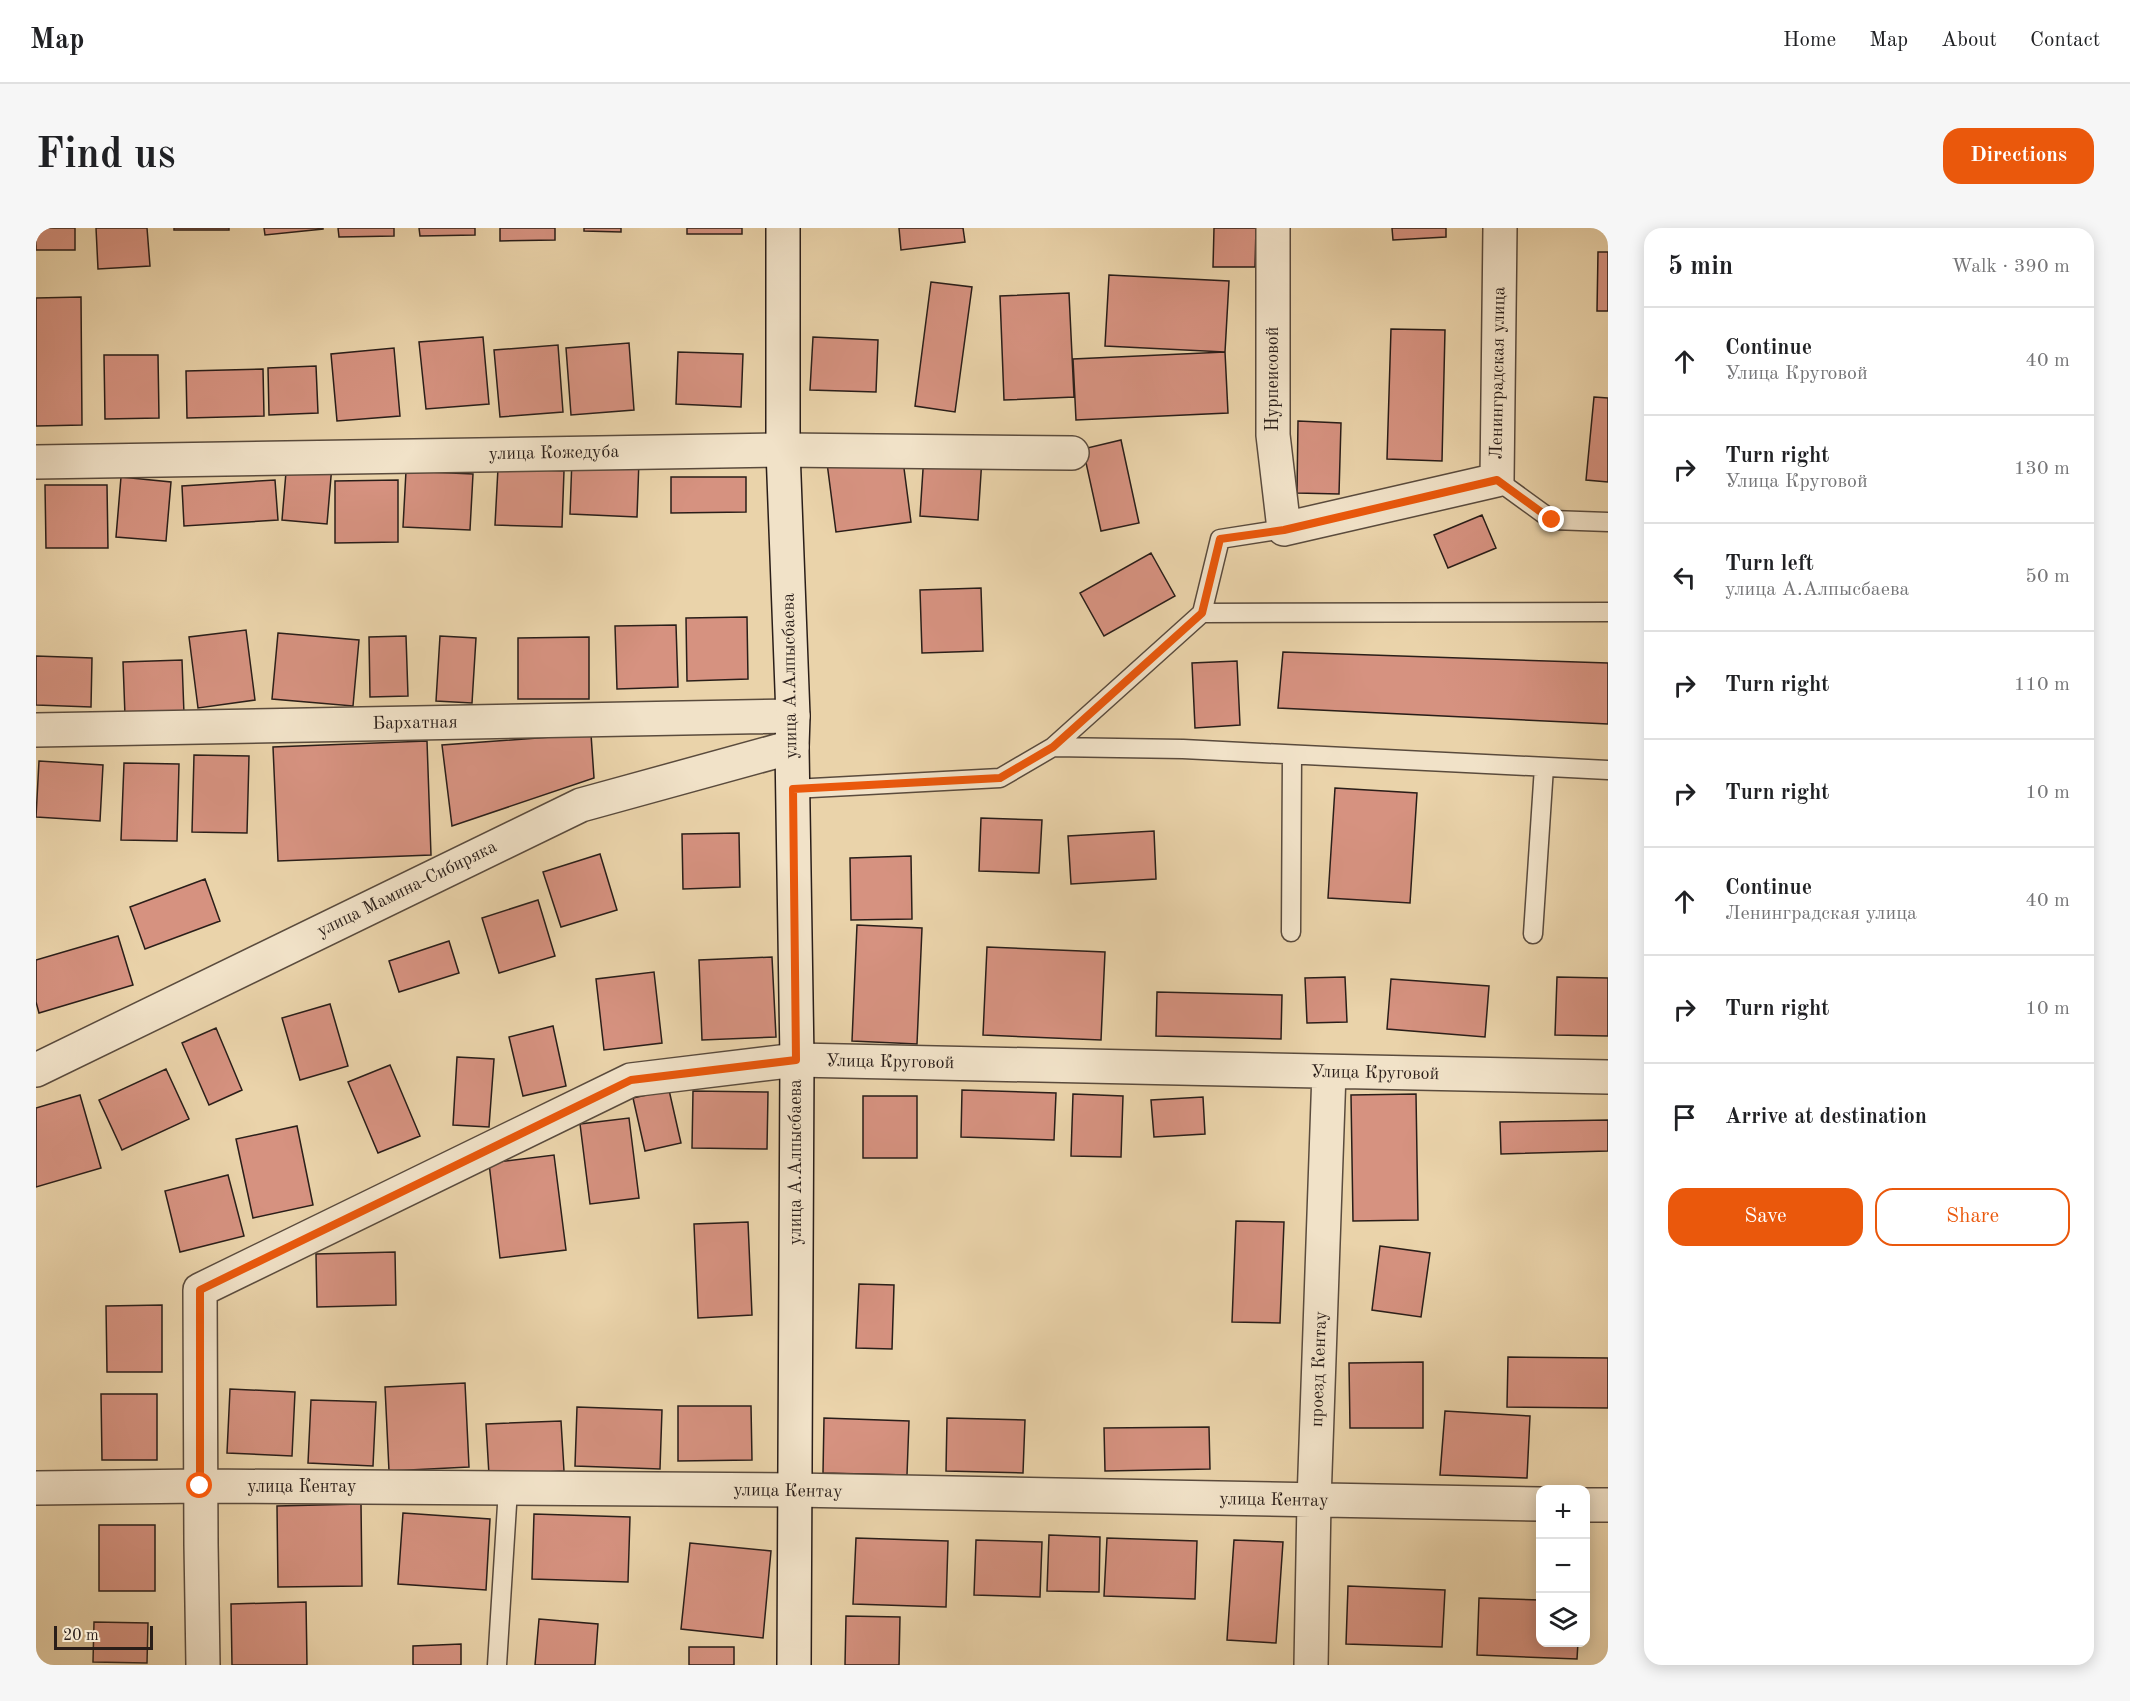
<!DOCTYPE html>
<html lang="en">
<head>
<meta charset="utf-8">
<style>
  :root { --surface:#fff; --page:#f6f6f6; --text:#202124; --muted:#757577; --line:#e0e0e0; --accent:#ea580c }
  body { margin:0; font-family:"Old Standard TT",serif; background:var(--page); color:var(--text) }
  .controls { position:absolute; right:18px; bottom:18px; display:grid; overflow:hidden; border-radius:12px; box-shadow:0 3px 15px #0003 }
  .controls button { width:54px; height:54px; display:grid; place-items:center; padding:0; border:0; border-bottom:2px solid var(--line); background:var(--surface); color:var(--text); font:30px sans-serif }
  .scale { position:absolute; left:18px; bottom:15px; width:99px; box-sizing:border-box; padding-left:6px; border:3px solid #2a1e19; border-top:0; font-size:16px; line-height:21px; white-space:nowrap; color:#2a1e19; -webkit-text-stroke:4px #f1e2c8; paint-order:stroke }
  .stop { position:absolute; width:18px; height:18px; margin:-14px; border:4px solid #ea580c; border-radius:50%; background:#fff }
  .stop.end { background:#ea580c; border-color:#fff; box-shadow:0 2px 6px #0008 }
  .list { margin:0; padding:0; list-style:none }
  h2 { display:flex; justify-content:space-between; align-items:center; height:78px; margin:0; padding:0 24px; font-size:26px }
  h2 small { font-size:20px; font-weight:400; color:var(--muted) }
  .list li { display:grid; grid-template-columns:39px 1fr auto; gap:18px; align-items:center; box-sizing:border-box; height:108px; padding:0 24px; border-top:2px solid var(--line) }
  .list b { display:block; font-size:22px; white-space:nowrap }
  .list p { margin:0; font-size:20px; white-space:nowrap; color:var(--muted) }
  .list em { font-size:20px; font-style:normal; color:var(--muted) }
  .actions { display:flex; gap:12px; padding:18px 24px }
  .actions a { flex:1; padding:14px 0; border:2px solid var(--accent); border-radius:18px; text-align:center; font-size:21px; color:var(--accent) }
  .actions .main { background:var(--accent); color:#fff }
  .icon { flex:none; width:33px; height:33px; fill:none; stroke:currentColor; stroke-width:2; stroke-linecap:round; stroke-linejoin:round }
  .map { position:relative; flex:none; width:1572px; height:1437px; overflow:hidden; border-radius:18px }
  header { display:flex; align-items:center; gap:36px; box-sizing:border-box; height:84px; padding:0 30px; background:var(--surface); border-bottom:2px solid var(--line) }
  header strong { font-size:28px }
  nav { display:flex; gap:33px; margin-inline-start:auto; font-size:21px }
  .intro { display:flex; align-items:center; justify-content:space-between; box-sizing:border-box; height:144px; padding:0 36px }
  h1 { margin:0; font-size:42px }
  .button { padding:15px 27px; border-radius:18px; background:var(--accent); color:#fff; font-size:21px; font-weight:700 }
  main { display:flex; gap:36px; padding:0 36px }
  aside { flex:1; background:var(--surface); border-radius:18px; box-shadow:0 3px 15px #0003 }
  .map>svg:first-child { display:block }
</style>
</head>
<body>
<header>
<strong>Map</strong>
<nav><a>Home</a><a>Map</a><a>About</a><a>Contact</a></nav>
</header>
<div class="intro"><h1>Find us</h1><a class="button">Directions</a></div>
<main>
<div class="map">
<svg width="1572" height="1437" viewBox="0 0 1572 1437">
  <rect width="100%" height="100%" fill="#ead3aa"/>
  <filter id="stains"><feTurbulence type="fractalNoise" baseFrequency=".00333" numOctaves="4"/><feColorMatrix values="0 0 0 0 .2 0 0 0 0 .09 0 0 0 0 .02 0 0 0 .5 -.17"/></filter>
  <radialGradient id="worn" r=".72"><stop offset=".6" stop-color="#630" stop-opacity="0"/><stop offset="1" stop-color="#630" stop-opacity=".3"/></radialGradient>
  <path fill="#d69280" stroke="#2a1e19" stroke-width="1.5" d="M 0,0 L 39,0 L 39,22 L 0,22 Z
    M 60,0 L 111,0 L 114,38 L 62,41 Z
    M 138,0 L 193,0 L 193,2 L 138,2 Z
    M 228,0 L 287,0 L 287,1 L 229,7 Z
    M 302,0 L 358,0 L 358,8 L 303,9 Z
    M 383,0 L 439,0 L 439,7 L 384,8 Z
    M 464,0 L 519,0 L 519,12 L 464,13 Z
    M 548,0 L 585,0 L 585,4 L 548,3 Z
    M 651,0 L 706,0 L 706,6 L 651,6 Z
    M 863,0 L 927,0 L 929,14 L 865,22 Z
    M 1178,0 L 1220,0 L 1219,39 L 1177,39 Z
    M 1356,0 L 1410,0 L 1410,9 L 1357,12 Z
    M 1562,24 L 1572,24 L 1572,83 L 1561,83 Z
    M 1073,47 L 1193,53 L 1189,124 L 1069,118 Z
    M 895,54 L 936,59 L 919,184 L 879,178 Z
    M 1033,65 L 1038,169 L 968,172 L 964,68 Z
    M 45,69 L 46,197 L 0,198 L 0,70 Z
    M 1355,101 L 1409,102 L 1406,233 L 1351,231 Z
    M 447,109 L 453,176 L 390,181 L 383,114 Z
    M 777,109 L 842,112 L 840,164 L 774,162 Z
    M 593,115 L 598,182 L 535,187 L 530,120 Z
    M 522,117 L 527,184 L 464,189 L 458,122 Z
    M 358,120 L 364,188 L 301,193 L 295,126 Z
    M 642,124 L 707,126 L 705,179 L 640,176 Z
    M 1189,124 L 1192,185 L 1040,192 L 1037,131 Z
    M 68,127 L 122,127 L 123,190 L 69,191 Z
    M 280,138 L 282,185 L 233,187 L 232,140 Z
    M 227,141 L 228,188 L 151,190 L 150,143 Z
    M 1558,169 L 1572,170 L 1572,254 L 1550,252 Z
    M 1262,193 L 1305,195 L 1303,266 L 1261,265 Z
    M 1085,212 L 1103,295 L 1065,303 L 1047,221 Z
    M 866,225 L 875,294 L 800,304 L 791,235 Z
    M 888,226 L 946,230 L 942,292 L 884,288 Z
    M 536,230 L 603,232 L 601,289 L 534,286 Z
    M 251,232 L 296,237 L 291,296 L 246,292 Z
    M 462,240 L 528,243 L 526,299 L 459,297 Z
    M 370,243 L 437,246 L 434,302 L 367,299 Z
    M 85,249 L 135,254 L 130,313 L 80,309 Z
    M 635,249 L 710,249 L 710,284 L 635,285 Z
    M 239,252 L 242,292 L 148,298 L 146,258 Z
    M 362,252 L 362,314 L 299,315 L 299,253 Z
    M 9,257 L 71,257 L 72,320 L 10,320 Z
    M 1446,287 L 1460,320 L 1412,340 L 1398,307 Z
    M 1115,325 L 1139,368 L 1068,408 L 1044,365 Z
    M 945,360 L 947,423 L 886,425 L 884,362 Z
    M 711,389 L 712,451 L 651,453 L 650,390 Z
    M 640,397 L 642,459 L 581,461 L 579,398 Z
    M 210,402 L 219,472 L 162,480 L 153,409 Z
    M 242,405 L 323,412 L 317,478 L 236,471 Z
    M 370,408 L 372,468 L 334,469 L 333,409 Z
    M 404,408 L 440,410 L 436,475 L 400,473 Z
    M 553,409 L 553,471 L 482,471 L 482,410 Z
    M 1247,424 L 1572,435 L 1572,496 L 1242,480 Z
    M 0,428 L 56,430 L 55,479 L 0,477 Z
    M 146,432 L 148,486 L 89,488 L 87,434 Z
    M 1201,433 L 1204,497 L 1159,500 L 1156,435 Z
    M 555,506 L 558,550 L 416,598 L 406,517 Z
    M 391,513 L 395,627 L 242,633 L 237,519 Z
    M 158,527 L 213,528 L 211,605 L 156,604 Z
    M 3,533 L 67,537 L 64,593 L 0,589 Z
    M 88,535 L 143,536 L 141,613 L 85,612 Z
    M 1299,560 L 1381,565 L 1374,675 L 1292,670 Z
    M 945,590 L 1006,592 L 1003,645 L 943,643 Z
    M 1118,603 L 1120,651 L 1035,656 L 1032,608 Z
    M 703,605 L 704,659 L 647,661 L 646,606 Z
    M 564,626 L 581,682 L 525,699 L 507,644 Z
    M 875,628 L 876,691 L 815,692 L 814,630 Z
    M 169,651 L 184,693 L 109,721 L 94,679 Z
    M 502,672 L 519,728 L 463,745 L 446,690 Z
    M 821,697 L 886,700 L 881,816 L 816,813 Z
    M 82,708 L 97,757 L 3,785 L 0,774 L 0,732 Z
    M 413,713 L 423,745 L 363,764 L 353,733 Z
    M 951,719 L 1069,724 L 1065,812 L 947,807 Z
    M 736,729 L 740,809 L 666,812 L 663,732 Z
    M 618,744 L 626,815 L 568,822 L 560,751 Z
    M 1309,749 L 1311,794 L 1271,795 L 1269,750 Z
    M 1521,749 L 1572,750 L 1572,808 L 1519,807 Z
    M 1355,751 L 1453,758 L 1449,809 L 1351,801 Z
    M 1121,764 L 1246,767 L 1245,811 L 1120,808 Z
    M 294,776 L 312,838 L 264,852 L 246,790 Z
    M 517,798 L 530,858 L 487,868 L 473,809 Z
    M 180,800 L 206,862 L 173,877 L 146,815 Z
    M 421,829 L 458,831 L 453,899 L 417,897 Z
    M 354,837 L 384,908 L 342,925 L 312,854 Z
    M 130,841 L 153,891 L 86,922 L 63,872 Z
    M 633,862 L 645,915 L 609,923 L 597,870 Z
    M 926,862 L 1020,865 L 1018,912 L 925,909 Z
    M 657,863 L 732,864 L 731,921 L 656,920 Z
    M 1037,866 L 1087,868 L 1085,929 L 1035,928 Z
    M 1380,866 L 1382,992 L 1317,993 L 1315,867 Z
    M 44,867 L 65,940 L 0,959 L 0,880 Z
    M 827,868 L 881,868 L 881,930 L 827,930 Z
    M 1167,869 L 1169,906 L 1118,909 L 1115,872 Z
    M 593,890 L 603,970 L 554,976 L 544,896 Z
    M 1572,892 L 1572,923 L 1465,926 L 1464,894 Z
    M 261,898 L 277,977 L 217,990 L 200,911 Z
    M 518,927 L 530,1022 L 464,1030 L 453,935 Z
    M 192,947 L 208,1008 L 144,1024 L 129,963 Z
    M 1200,993 L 1248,994 L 1244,1095 L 1196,1094 Z
    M 712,994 L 716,1087 L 662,1090 L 658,996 Z
    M 1344,1018 L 1394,1025 L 1385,1089 L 1336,1082 Z
    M 359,1024 L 360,1077 L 281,1079 L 280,1026 Z
    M 823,1056 L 858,1057 L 856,1121 L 820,1120 Z
    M 126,1077 L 126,1144 L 71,1144 L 70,1078 Z
    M 1472,1129 L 1572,1130 L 1572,1180 L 1471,1179 Z
    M 1387,1134 L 1387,1200 L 1314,1200 L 1313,1135 Z
    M 429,1155 L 433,1239 L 353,1243 L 349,1159 Z
    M 194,1161 L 259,1164 L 256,1228 L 191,1225 Z
    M 65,1166 L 121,1166 L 121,1232 L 66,1232 Z
    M 275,1172 L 340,1174 L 337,1238 L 272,1235 Z
    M 642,1178 L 715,1178 L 716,1232 L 642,1233 Z
    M 541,1179 L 626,1182 L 624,1241 L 539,1238 Z
    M 1409,1183 L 1494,1188 L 1491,1250 L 1404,1247 Z
    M 788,1190 L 873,1193 L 871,1247 L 787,1245 Z
    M 911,1190 L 989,1192 L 987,1245 L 910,1243 Z
    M 525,1193 L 528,1243 L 453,1247 L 450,1196 Z
    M 1173,1199 L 1174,1241 L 1069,1243 L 1068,1200 Z
    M 325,1276 L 326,1358 L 242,1359 L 241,1278 Z
    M 367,1285 L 454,1291 L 450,1362 L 362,1356 Z
    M 498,1286 L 594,1289 L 592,1354 L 496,1351 Z
    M 63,1297 L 119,1297 L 119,1363 L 63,1363 Z
    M 1013,1307 L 1064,1309 L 1063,1364 L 1011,1363 Z
    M 820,1310 L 912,1313 L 910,1379 L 817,1376 Z
    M 1071,1310 L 1161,1313 L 1159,1371 L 1068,1368 Z
    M 940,1312 L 1006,1314 L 1004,1369 L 938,1367 Z
    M 1198,1312 L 1247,1314 L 1240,1415 L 1191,1412 Z
    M 654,1315 L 735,1323 L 727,1410 L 645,1401 Z
    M 1312,1358 L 1409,1362 L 1406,1419 L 1310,1416 Z
    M 1443,1370 L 1504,1372 L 1504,1414 L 1542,1414 L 1541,1431 L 1441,1427 Z
    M 270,1374 L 271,1437 L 196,1437 L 195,1376 Z
    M 810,1388 L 864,1389 L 863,1437 L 809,1437 Z
    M 503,1391 L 562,1396 L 559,1437 L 499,1437 Z
    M 58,1394 L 112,1395 L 111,1435 L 57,1434 Z
    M 425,1416 L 425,1437 L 377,1437 L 377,1418 Z
    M 653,1419 L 698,1419 L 698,1437 L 653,1437 Z"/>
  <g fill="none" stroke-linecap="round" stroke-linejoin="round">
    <g stroke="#5a4b3d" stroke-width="21">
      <path id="lane" d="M 1461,252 L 1516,292 L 1572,294
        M 1166,385 L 1184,311 L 1248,301
        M 1017,519 L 1166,385 L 1572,384
        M 757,561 L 964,550 L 1017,519 L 1147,521 L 1572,542
        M 1255,704 L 1256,527
        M 1497,706 L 1508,539
        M 461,1437 L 472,1261"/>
    </g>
    <g stroke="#5a4b3d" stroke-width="36">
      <path id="street" d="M 1237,0 L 1237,207 L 1248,301 L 1461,252 L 1464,0
        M 0,234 L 747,222 L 1036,225
        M 0,502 L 757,488
        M 0,842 L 545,577 L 756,519
        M 0,1260 L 164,1258 L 758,1262 L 1504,1276
        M 1550,1277 L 1572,1277
        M 167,1437 L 165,1316 L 164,1062 L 595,852 L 761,832 L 1572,849
        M 1275,1437 L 1278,1273 L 1293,844"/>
    </g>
    <g stroke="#2a1e19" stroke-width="36">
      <path id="secondary" d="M 747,0 L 747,222 L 757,488 L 756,519 L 761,832 L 758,1437"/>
    </g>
    <use href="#lane" stroke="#f1e2c8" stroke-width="18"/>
    <use href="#street" stroke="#f1e2c8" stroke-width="33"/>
    <use href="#secondary" stroke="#f1e2c8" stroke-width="33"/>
  </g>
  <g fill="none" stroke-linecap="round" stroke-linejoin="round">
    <path stroke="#ea580c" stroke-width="8" d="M 164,1258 L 164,1062 L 595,852 L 760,832 L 757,561 L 964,550 L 1017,519 L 1166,385 L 1184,311 L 1248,302 L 1461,252 L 1516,292"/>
  </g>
  <g text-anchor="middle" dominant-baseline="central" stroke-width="4.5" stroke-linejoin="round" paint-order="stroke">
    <g font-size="18" fill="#2a1e19" stroke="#f1e2c8">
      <text transform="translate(1462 145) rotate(-89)">Ленинградская улица</text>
      <text transform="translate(1237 151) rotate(-90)">Нурпеисовой</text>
      <text transform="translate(518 225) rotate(-1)">улица Кожедуба</text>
      <text transform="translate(754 448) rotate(-91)">улица А.Алпысбаева</text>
      <text transform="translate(379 495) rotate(-1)">Бархатная</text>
      <text transform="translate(371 661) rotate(-26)">улица Мамина-Сибиряка</text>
      <text transform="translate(854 834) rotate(1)">Улица Круговой</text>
      <text transform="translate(1339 845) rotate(1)">Улица Круговой</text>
      <text transform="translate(760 934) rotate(-90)">улица А.Алпысбаева</text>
      <text transform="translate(1283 1141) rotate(-88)">проезд Кентау</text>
      <text x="266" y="1259">улица Кентау</text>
      <text transform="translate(752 1263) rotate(1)">улица Кентау</text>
      <text transform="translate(1238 1272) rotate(1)">улица Кентау</text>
    </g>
  </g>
  <rect width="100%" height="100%" filter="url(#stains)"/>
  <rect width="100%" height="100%" fill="url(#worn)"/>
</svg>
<div class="controls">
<button>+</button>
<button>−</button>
<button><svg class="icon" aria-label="layers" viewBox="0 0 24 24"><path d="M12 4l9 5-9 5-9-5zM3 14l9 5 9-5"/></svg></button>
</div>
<div class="scale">20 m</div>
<div class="stop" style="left:164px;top:1258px"></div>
<div class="stop end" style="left:1516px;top:292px"></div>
</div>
<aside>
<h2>5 min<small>Walk · 390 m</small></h2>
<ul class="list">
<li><svg class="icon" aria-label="ahead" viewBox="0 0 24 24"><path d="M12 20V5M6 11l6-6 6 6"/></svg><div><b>Continue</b><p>Улица Круговой</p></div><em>40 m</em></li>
<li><svg class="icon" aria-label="right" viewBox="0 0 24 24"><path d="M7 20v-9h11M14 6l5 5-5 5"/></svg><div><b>Turn right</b><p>Улица Круговой</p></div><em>130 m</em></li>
<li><svg class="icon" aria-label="left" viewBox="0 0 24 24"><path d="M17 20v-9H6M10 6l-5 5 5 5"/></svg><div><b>Turn left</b><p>улица А.Алпысбаева</p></div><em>50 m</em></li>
<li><svg class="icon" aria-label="right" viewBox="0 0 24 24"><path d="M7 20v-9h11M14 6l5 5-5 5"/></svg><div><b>Turn right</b></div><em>110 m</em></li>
<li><svg class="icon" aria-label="right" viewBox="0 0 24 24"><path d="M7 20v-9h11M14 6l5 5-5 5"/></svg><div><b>Turn right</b></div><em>10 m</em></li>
<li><svg class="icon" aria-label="ahead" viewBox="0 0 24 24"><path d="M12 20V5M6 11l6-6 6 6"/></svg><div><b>Continue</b><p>Ленинградская улица</p></div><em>40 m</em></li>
<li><svg class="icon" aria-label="right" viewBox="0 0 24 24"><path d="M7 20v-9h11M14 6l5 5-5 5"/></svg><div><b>Turn right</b></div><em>10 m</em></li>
<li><svg class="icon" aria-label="arrive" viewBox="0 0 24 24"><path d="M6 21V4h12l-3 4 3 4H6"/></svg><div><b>Arrive at destination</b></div></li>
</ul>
<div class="actions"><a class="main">Save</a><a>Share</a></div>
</aside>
</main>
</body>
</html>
